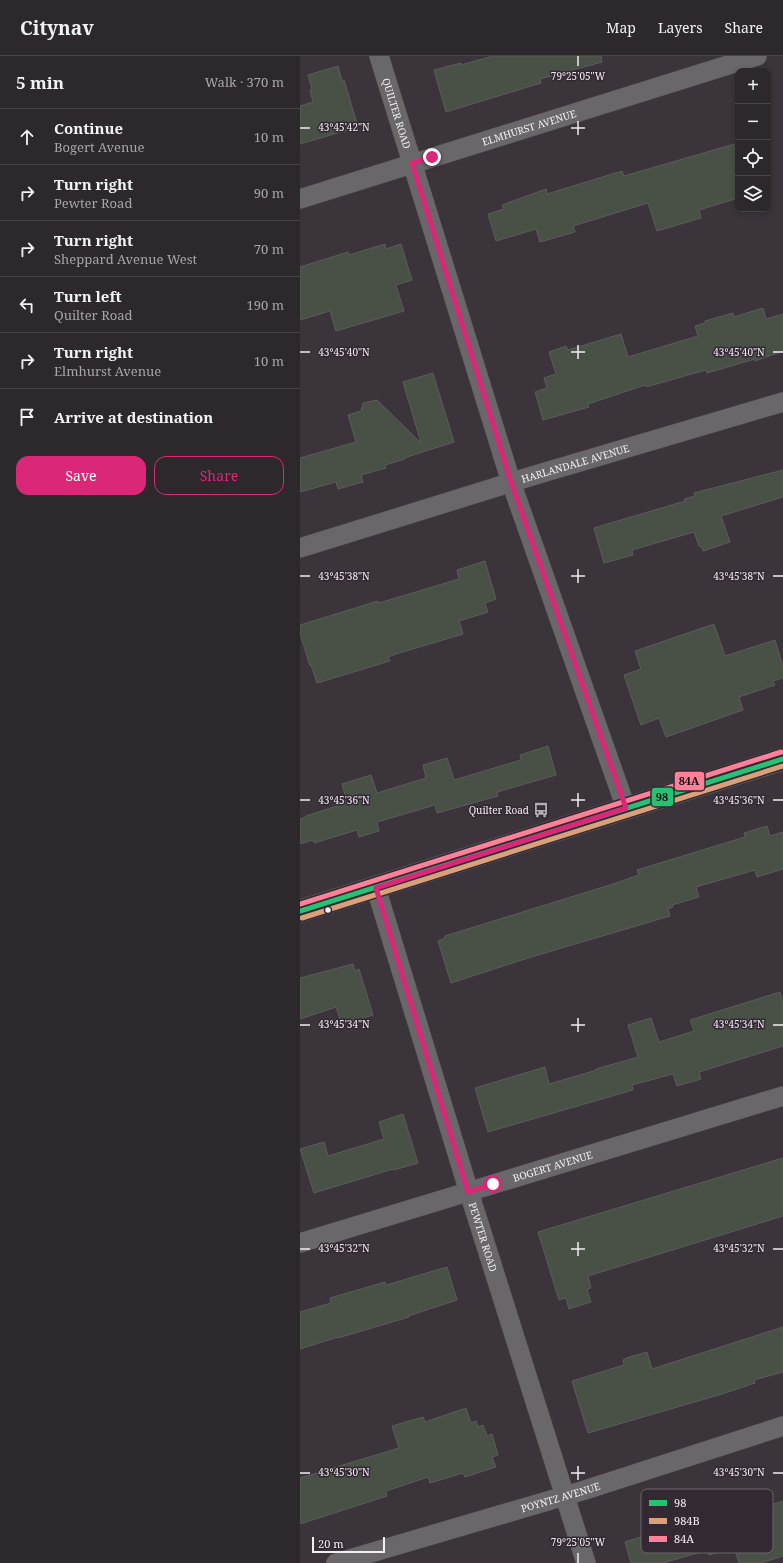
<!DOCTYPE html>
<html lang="en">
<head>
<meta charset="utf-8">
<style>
  :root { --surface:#2c282c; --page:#383438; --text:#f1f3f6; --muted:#a6a6a9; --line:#484448; --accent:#db2777 }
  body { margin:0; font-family:"Noto Serif",serif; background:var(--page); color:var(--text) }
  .controls { position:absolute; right:12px; top:12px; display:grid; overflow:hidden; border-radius:8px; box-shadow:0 2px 6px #0003 }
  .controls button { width:36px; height:36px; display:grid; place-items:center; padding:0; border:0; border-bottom:1px solid var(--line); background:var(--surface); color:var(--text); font:20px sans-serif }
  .scale { position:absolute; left:12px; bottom:10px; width:73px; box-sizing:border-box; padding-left:4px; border:2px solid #f4edf4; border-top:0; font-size:11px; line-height:14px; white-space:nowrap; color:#f4edf4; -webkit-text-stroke:3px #332933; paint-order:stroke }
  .stop { position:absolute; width:12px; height:12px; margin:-9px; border:3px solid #db2777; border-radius:50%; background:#fff }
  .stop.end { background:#db2777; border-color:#fff; box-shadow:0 1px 4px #0008 }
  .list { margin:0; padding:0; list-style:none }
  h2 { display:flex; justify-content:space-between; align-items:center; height:52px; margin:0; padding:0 16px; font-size:17px }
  h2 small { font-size:13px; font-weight:400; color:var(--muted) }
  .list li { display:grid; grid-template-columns:26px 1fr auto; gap:12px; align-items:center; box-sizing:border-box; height:56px; padding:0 16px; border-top:1px solid var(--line) }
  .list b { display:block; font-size:15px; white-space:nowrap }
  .list p { margin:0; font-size:13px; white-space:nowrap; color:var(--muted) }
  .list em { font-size:13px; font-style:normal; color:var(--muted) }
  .actions { display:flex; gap:8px; padding:12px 16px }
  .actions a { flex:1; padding:9px 0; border:1px solid var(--accent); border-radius:12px; text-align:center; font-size:14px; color:var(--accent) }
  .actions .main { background:var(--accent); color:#fff }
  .icon { flex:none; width:22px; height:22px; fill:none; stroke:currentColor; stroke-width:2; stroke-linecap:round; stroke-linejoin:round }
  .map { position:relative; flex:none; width:483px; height:1507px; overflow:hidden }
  header { display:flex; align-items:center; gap:24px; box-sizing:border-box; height:56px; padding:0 20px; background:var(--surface); border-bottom:1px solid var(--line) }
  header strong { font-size:19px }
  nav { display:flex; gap:22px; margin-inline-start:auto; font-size:14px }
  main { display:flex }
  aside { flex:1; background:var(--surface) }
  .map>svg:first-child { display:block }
</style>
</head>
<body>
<header>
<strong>Citynav</strong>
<nav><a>Map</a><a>Layers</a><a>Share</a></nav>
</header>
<main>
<aside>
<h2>5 min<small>Walk · 370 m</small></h2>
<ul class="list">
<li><svg class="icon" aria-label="ahead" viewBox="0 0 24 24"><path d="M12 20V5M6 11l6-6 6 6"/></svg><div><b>Continue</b><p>Bogert Avenue</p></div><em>10 m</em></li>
<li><svg class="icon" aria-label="right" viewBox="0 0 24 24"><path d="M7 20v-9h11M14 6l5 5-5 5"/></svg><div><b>Turn right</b><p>Pewter Road</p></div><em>90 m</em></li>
<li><svg class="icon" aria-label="right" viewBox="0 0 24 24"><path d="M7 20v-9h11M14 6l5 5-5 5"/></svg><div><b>Turn right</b><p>Sheppard Avenue West</p></div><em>70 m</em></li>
<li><svg class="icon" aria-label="left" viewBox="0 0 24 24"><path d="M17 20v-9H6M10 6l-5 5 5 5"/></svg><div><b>Turn left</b><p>Quilter Road</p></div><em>190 m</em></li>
<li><svg class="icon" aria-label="right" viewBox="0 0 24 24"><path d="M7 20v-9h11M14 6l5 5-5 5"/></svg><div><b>Turn right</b><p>Elmhurst Avenue</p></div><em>10 m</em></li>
<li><svg class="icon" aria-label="arrive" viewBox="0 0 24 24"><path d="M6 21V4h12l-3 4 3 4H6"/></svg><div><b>Arrive at destination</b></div></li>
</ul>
<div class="actions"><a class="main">Save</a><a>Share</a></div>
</aside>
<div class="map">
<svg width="483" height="1507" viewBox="0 0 483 1507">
  <rect width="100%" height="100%" fill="#3b353b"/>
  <path fill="#495045" stroke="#5d5c5d" d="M 193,0 L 301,0 L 302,6 L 240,23 L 241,27 L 146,56 L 134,14 L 161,7 L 161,9 Z
    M 38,10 L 42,25 L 44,24 L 58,71 L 0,88 L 0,50 L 13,46 L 10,34 L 12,33 L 8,19 Z
    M 438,87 L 438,142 L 399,154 L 401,162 L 357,175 L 348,147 L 273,170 L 275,176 L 240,186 L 236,173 L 196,185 L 188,158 L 204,153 L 202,149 L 246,133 L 247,138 L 322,115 L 324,120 Z
    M 85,188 L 86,193 L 101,188 L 112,224 L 96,229 L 104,255 L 36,275 L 30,255 L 0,264 L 0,211 L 48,196 L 49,199 Z
    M 463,252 L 466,263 L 483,258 L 483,295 L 455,305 L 455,303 L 407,317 L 406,314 L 346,331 L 345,329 L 288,348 L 289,351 L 243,364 L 235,336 L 247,332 L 244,322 L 256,318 L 249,296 L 266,290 L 268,294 L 321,278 L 328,301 L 398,280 L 395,270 L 405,267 L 405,265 L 433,257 L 434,261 Z
    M 133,317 L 154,386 L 107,401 L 105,403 L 85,409 L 86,412 L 61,419 L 63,426 L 38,433 L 36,426 L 0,436 L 0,402 L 56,386 L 48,359 L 61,355 L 63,347 L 77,344 L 121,387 L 103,326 Z
    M 483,414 L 483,441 L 421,460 L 430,486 L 403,495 L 401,490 L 399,490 L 394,476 L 332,494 L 333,499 L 304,507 L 294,472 L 385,445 L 384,443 L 395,440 L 394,437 Z
    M 185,505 L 196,543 L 185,547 L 188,556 L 159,565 L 163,578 L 96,598 L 88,601 L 90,605 L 17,627 L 11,609 L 10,610 L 0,577 L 0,569 L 78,545 L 79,547 L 159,523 L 157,514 Z
    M 414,568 L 425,600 L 475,584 L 483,610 L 483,622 L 473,625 L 475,629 L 439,641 L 443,654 L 366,681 L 359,662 L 341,669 L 324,619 L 341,613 L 335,595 Z
    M 248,690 L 256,719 L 197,736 L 198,740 L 137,757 L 135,749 L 77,766 L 79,775 L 59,781 L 57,774 L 14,787 L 13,784 L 0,788 L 0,763 L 6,761 L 6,760 L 43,748 L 42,744 L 46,742 L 42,728 L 71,719 L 77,737 L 126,722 L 123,709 L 147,702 L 154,724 L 221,704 L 220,699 Z
    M 467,770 L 470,780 L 483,776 L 483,813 L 457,821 L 455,814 L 396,831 L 399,841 L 372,849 L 373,851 L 368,853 L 370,860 L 228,902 L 151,927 L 138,885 L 145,882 L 145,880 L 313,828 L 339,819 L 337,814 L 445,781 L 444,777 Z
    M 53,908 L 55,915 L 59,913 L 73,959 L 42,969 L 36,951 L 0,963 L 0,922 Z
    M 480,936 L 483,947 L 483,990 L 399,1016 L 401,1023 L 377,1030 L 373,1018 L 332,1029 L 333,1034 L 188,1076 L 175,1032 L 245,1011 L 249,1028 L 297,1014 L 296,1013 L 338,1001 L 328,969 L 351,962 L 359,986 L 394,975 L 390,964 Z
    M 103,1058 L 118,1107 L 94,1114 L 93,1113 L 14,1137 L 0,1093 L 24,1086 L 28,1100 L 84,1083 L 79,1066 Z
    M 483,1102 L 483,1160 L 288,1220 L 291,1232 L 287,1233 L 291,1246 L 269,1253 L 266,1242 L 259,1244 L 238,1176 Z
    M 147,1211 L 157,1244 L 108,1260 L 109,1261 L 38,1282 L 38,1281 L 0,1293 L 0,1256 L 31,1247 L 30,1242 L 85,1226 L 86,1229 Z
    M 483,1271 L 483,1316 L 454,1324 L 455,1327 L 422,1338 L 288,1377 L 272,1325 L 324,1309 L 323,1304 L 326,1302 L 347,1296 L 352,1313 Z
    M 166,1352 L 171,1367 L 176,1365 L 178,1371 L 183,1369 L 187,1380 L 192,1378 L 198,1399 L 192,1401 L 196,1411 L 165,1421 L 163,1417 L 130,1427 L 128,1421 L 86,1435 L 87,1440 L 0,1468 L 0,1422 L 99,1392 L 92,1370 L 123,1361 L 125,1366 Z
    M 483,1445 L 483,1500 L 461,1507 L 439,1507 L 434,1491 L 409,1499 L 408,1494 L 363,1507 L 331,1507 L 325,1486 L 373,1471 L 372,1467 L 410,1455 L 414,1467 Z"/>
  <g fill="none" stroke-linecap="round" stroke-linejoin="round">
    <g stroke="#595359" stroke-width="20">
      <g id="minor">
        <path id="s1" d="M 79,0 L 211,426 L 326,752"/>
        <path id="s2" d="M 0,143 L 457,0"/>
        <path id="s3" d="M 0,492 L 232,420 L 483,346"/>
        <path id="s4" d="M 76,832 L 169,1136 L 286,1507"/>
        <path id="s5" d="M 0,1187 L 483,1040"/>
        <path id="s6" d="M 36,1507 L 285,1434 L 483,1370"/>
      </g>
    </g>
    <g stroke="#595359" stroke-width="23">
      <path id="secondary" d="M 0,855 L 483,703"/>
    </g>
    <use href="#minor" stroke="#6a676a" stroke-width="19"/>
    <use href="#secondary" stroke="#6a676a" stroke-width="22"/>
    <g stroke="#332933" stroke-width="8">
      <path id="bus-1" d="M 0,855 L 483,703"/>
    </g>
    <g stroke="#332933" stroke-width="8">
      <path id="bus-2" d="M 2,862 L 483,710"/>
    </g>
    <g stroke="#332933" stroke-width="8">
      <path id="bus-3" d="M 0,848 L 481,696"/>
    </g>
    <use href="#bus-1" stroke="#26c172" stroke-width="5"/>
    <use href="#bus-2" stroke="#d9a179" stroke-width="5"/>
    <use href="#bus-3" stroke="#ff8098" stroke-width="5"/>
  </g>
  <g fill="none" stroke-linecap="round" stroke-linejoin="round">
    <path stroke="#db2777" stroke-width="5" d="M 132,101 L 112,107 L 211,426 L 326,752 L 76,832 L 168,1136 L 193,1128"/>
  </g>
  <path fill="none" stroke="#f4edf4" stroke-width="1.5" d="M 278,0 L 278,10M 278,65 L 278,79M 0,72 L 10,72M 271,72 L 285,72M 278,289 L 278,303M 0,296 L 10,296M 271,296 L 285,296M 473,296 L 483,296M 278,513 L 278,527M 0,520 L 10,520M 271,520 L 285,520M 473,520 L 483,520M 278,737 L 278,751M 0,744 L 10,744M 271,744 L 285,744M 473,744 L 483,744M 278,962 L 278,976M 0,969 L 10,969M 271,969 L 285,969M 473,969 L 483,969M 278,1186 L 278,1200M 0,1193 L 10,1193M 271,1193 L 285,1193M 473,1193 L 483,1193M 278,1410 L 278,1424M 0,1417 L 10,1417M 271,1417 L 285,1417M 473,1417 L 483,1417M 278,1497 L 278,1507"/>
  <defs>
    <g id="bus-bare" transform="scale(1.2)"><path d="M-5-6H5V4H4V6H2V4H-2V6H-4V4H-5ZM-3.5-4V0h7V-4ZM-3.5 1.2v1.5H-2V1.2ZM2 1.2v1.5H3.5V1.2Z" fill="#b3adb3" stroke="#332933" stroke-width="2.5" paint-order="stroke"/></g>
  </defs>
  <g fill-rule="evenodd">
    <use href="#bus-bare" x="241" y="754"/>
  </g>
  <circle fill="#f4edf4" stroke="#332933" stroke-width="1.5" cx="28" cy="854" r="3.5"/>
  <g text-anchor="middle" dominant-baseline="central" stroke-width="3" stroke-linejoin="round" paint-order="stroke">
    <g font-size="10" fill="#f4edf4" stroke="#332933">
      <text stroke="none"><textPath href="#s1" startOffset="60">QUILTER ROAD</textPath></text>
      <text stroke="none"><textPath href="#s2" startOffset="240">ELMHURST AVENUE</textPath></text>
      <text stroke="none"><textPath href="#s3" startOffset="288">HARLANDALE AVENUE</textPath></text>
      <text stroke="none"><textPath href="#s5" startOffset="264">BOGERT AVENUE</textPath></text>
      <text stroke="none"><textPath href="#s4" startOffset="365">PEWTER ROAD</textPath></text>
      <text stroke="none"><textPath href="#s6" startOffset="234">POYNTZ AVENUE</textPath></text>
    </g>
    <g font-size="10" fill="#f4edf4" stroke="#332933" text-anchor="end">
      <text x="229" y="754">Quilter Road</text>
    </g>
  </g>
  <rect x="341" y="1433" width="132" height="64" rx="6" fill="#332933" stroke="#6d646d" stroke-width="1"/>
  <rect x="349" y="1444" width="18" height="6" fill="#26c172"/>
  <rect x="349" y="1462" width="18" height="6" fill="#d9a179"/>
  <rect x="349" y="1480" width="18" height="6" fill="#ff8098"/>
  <g font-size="11" fill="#f4edf4">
    <text x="374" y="1451">98</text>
    <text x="374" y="1469">984B</text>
    <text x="374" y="1487">84A</text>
  </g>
  <g font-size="10" text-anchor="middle" fill="#f4edf4" stroke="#332933" stroke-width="3" stroke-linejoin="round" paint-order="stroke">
    <text x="278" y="24">79°25'05"W</text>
    <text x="44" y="75">43°45'42"N</text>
    <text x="44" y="300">43°45'40"N</text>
    <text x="439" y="300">43°45'40"N</text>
    <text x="44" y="524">43°45'38"N</text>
    <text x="439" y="524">43°45'38"N</text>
    <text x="44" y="748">43°45'36"N</text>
    <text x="439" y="748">43°45'36"N</text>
    <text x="44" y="972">43°45'34"N</text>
    <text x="439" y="972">43°45'34"N</text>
    <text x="44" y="1196">43°45'32"N</text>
    <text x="439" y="1196">43°45'32"N</text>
    <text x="44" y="1420">43°45'30"N</text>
    <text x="439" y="1420">43°45'30"N</text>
    <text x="278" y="1490">79°25'05"W</text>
  </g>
  <g stroke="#332933" stroke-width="1.5">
    <rect x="374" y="715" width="31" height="20" rx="4" fill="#ff8098"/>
    <rect x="351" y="731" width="23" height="20" rx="4" fill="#26c172"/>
  </g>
  <g font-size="11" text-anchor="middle" font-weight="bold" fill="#111">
    <text x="389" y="729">84A</text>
    <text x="362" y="745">98</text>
  </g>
</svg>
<div class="controls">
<button>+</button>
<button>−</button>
<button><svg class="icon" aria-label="locate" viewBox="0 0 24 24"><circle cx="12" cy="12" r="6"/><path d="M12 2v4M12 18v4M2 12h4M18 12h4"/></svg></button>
<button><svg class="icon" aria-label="layers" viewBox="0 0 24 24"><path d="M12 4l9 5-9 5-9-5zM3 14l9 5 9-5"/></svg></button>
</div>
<div class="scale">20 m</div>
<div class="stop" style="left:193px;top:1128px"></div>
<div class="stop end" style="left:132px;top:101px"></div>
</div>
</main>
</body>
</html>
